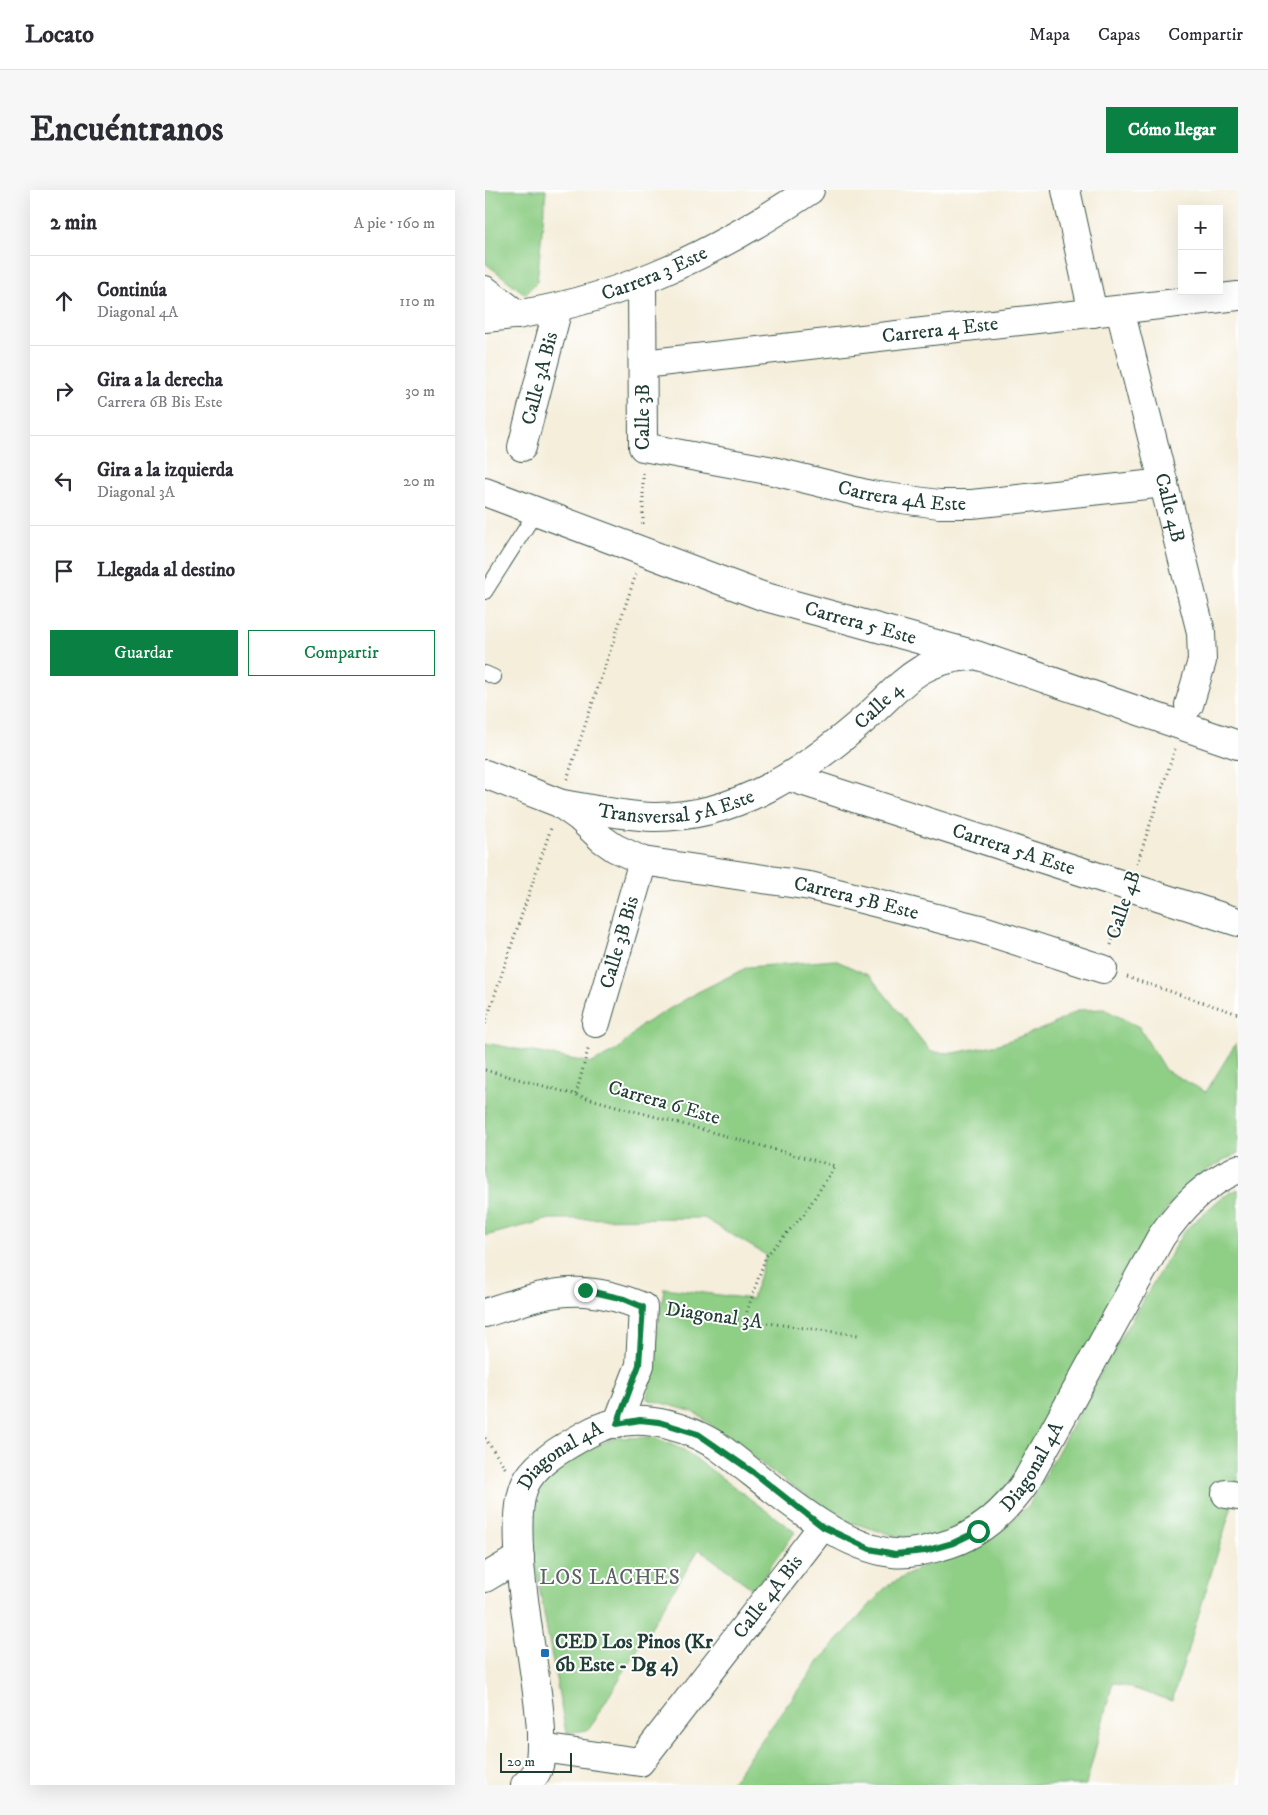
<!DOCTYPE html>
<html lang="es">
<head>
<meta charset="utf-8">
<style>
  :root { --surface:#fff; --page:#f7f7f7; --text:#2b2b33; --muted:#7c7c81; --line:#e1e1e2; --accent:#0b8043 }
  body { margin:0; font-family:"IM FELL DW Pica",serif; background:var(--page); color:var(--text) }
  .controls { position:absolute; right:15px; top:15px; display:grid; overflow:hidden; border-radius:0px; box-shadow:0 5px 20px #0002 }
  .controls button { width:45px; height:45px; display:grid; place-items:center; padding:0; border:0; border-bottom:1px solid var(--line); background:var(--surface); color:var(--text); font:25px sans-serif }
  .scale { position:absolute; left:15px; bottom:12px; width:72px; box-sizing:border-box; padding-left:5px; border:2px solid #1f3d34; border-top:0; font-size:14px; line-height:18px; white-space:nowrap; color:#1f3d34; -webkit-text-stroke:4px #fff; paint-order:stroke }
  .stop { position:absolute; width:15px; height:15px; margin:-11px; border:4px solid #0b8043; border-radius:50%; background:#fff }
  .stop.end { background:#0b8043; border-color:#fff; box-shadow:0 1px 5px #0008 }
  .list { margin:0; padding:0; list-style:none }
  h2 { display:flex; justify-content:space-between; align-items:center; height:65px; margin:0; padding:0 20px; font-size:21px }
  h2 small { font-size:16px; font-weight:400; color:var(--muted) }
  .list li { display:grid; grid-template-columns:32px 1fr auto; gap:15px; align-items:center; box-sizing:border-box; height:90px; padding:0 20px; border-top:1px solid var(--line) }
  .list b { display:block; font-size:19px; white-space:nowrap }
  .list p { margin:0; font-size:16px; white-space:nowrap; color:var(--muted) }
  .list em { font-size:16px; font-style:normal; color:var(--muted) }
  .actions { display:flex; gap:10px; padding:15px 20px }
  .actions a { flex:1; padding:11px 0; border:1px solid var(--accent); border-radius:0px; text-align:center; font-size:18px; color:var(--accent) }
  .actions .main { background:var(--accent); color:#fff }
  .icon { flex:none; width:28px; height:28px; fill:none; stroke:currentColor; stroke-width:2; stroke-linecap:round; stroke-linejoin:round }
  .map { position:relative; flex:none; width:753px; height:1595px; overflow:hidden; border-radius:0px }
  header { display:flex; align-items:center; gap:30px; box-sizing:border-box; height:70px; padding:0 25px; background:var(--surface); border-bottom:1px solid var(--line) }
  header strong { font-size:24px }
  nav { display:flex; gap:28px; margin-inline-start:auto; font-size:18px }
  .intro { display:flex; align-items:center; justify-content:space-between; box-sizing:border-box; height:120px; padding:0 30px }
  h1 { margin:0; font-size:35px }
  .button { padding:12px 22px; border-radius:0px; background:var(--accent); color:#fff; font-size:18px; font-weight:700 }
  main { display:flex; gap:30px; padding:0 30px }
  aside { flex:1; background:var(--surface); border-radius:0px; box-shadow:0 5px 20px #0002 }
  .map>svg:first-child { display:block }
</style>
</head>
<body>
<header>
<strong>Locato</strong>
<nav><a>Mapa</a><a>Capas</a><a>Compartir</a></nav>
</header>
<div class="intro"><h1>Encuéntranos</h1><a class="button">Cómo llegar</a></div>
<main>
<aside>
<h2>2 min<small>A pie · 160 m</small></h2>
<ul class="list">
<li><svg class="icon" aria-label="ahead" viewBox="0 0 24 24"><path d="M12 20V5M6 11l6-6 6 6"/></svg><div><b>Continúa</b><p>Diagonal 4A</p></div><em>110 m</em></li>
<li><svg class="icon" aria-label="right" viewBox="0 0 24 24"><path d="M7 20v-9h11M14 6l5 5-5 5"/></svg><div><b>Gira a la derecha</b><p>Carrera 6B Bis Este</p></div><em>30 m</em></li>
<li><svg class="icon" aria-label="left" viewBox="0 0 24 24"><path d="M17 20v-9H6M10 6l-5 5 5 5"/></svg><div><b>Gira a la izquierda</b><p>Diagonal 3A</p></div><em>20 m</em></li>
<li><svg class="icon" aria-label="arrive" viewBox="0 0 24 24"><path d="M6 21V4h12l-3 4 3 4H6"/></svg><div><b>Llegada al destino</b></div></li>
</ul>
<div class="actions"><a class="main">Guardar</a><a>Compartir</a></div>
</aside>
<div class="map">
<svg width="753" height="1595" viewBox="0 0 753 1595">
  <rect width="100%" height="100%" fill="#fff"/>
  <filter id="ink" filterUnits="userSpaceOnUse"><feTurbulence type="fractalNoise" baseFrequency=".02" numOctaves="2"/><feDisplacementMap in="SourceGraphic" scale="10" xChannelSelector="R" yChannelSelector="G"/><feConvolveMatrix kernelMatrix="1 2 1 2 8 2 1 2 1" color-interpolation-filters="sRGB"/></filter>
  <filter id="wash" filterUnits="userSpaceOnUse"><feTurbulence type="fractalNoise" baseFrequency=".0096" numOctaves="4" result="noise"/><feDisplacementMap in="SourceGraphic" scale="20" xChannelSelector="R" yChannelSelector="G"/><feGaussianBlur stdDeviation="1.12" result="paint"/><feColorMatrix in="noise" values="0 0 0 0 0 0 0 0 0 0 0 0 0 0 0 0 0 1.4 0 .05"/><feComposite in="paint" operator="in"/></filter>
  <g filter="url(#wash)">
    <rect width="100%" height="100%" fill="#f5eedb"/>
    <path fill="#8ece85" stroke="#56865c" d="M 0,0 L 61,0 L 52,92 L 40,104 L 0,73 Z
      M 350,770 L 385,786 L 446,862 L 469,863 L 514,854 L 565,836 L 594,820 L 619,819 L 654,837 L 680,880 L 721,902 L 751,853 L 753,870 L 753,963 L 720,981 L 680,1021 L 533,1283 L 511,1311 L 477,1335 L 449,1347 L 414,1347 L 358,1330 L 294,1287 L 209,1222 L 162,1209 L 179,1098 L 267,1109 L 281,1065 L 219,1028 L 65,1029 L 0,1046 L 0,853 L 107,873 L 132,860 L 157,835 L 213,802 L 263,777 Z
      M 753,999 L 753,1296 L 687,1511 L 628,1492 L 601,1595 L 244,1595 L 335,1470 L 402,1396 L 440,1375 L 503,1351 L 544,1315 L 626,1164 L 699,1041 L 736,1008 Z
      M 169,1247 L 199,1260 L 310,1342 L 269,1400 L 214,1359 L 103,1540 L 81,1543 L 46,1353 L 48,1312 L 62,1286 L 87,1267 L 129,1248 Z"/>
  </g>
  <g filter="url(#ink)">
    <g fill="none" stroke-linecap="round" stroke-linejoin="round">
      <g stroke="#3f584d" stroke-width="16">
        <path id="lane" d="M 0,402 L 51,322
          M 0,483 L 9,487"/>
      </g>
      <g stroke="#3f584d" stroke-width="30">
        <g id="street">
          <path d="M 581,0 L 608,123"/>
          <path id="s1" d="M 157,92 L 158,257 L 288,281 L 386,305 L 454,314 L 487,314 L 679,293"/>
          <path id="s2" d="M 635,120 L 716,442 L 717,471 L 704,515"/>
          <path id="s3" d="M 158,174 L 753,106"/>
          <path id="s4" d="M 37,257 L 73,118"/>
          <path id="s5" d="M 0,302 L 277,406 L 491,465 L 753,555"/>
          <path id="s6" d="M 0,584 L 74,613 L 94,627 L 117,649 L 130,658 L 158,671 L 325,696 L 495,739 L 618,779"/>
          <path id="s7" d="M 304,587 L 753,732"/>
          <path id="s8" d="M 78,614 C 108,619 138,626 168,627 C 253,628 322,580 383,526 C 418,494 433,470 485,466"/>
          <path id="s9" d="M 111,833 L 158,671"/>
          <path d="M 0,1123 C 61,1103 95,1090 158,1117 L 155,1175 L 132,1234"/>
          <path d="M 741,1304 L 753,1306"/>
          <path d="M 0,1388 L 35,1367"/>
          <path id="s10" d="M 56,1558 L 155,1572 L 337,1337"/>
        </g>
      </g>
      <g stroke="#3f584d" stroke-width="30">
        <g id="secondary">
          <path d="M 0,100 L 33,125"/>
          <path id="s11" d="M 0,128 C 118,119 228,65 325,0"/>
          <path id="s12" d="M 40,1595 C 44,1591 50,1586 52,1581 C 57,1571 56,1554 56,1543 C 55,1487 16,1330 43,1289 C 56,1269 81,1256 102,1244 C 144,1220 192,1232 231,1255 C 280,1290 348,1357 408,1363 C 424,1365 442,1360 457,1356 C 494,1346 521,1321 542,1290 L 676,1047 C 697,1017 719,994 753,979"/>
        </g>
      </g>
      <path stroke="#3f584d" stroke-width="3" stroke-dasharray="1 4" stroke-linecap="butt" d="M 158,283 L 158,334
        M 82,589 L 151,384
        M 652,674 L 690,559
        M 626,755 L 637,720
        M 642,787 L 753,824
        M 0,834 L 66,638
        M 0,880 L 350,976 L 319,1024 L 281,1066 L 259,1130
        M 91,904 L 104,856
        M 183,1120 L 373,1145
        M 0,1248 L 21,1279"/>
      <use href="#lane" stroke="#fff" stroke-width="14"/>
      <use href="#street" stroke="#fff" stroke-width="28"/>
      <use href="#secondary" stroke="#fff" stroke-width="28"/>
    </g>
  </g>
  <g fill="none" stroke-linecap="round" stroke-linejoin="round" filter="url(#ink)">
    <path stroke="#0b8043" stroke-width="6" d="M 100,1100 L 139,1109 L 158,1117 L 154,1175 L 132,1234 L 155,1230 L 174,1232 L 213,1244 L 268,1282 L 338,1337 L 385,1359 L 410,1364 L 440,1361 L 468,1353 L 493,1341"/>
  </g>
  <rect fill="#1f6fb2" stroke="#fff" stroke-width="2" x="55" y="1458" width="10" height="10" rx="2.5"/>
  <g text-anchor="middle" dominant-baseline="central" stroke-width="4" stroke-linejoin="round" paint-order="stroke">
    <g font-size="20" fill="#1f3d34" stroke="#fff">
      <text stroke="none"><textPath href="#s11" startOffset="176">Carrera 3 Este</textPath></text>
      <text stroke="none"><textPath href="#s3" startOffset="299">Carrera 4 Este</textPath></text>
      <text stroke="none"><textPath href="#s4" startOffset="71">Calle 3A Bis</textPath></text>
      <text transform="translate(158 227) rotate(-90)">Calle 3B</text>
      <text stroke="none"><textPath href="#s1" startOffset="429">Carrera 4A Este</textPath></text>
      <text stroke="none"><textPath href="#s2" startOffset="204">Calle 4B</textPath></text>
      <text stroke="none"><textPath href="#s5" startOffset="398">Carrera 5 Este</textPath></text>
      <text stroke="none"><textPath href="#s8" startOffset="349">Calle 4</textPath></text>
      <text stroke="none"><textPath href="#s8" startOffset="115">Transversal 5A Este</textPath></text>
      <text stroke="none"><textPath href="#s7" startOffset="236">Carrera 5A Este</textPath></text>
      <text stroke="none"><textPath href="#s6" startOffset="399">Carrera 5B Este</textPath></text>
      <text transform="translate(639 715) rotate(-72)">Calle 4B</text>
      <text stroke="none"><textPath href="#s9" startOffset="84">Calle 3B Bis</textPath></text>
      <text transform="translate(179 913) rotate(16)">Carrera 6 Este</text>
      <text transform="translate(229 1126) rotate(8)">Diagonal 3A</text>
      <text stroke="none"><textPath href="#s12" startOffset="354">Diagonal 4A</textPath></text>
      <text stroke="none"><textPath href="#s12" startOffset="908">Diagonal 4A</textPath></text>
      <text stroke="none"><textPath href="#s10" startOffset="309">Calle 4A Bis</textPath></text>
    </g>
    <g font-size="20" font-weight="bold" fill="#1f3d34" stroke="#fff" text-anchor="start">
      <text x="70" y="1452">CED Los Pinos (Kr<tspan x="70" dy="23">6b Este - Dg 4)</tspan></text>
    </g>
    <g font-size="21" letter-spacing="1" fill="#5c6165" stroke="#fff">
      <text x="125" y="1388">LOS LACHES</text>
    </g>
  </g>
</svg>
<div class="controls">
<button>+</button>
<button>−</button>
</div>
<div class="scale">20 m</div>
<div class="stop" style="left:493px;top:1341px"></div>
<div class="stop end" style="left:100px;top:1100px"></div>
</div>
</main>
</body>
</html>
